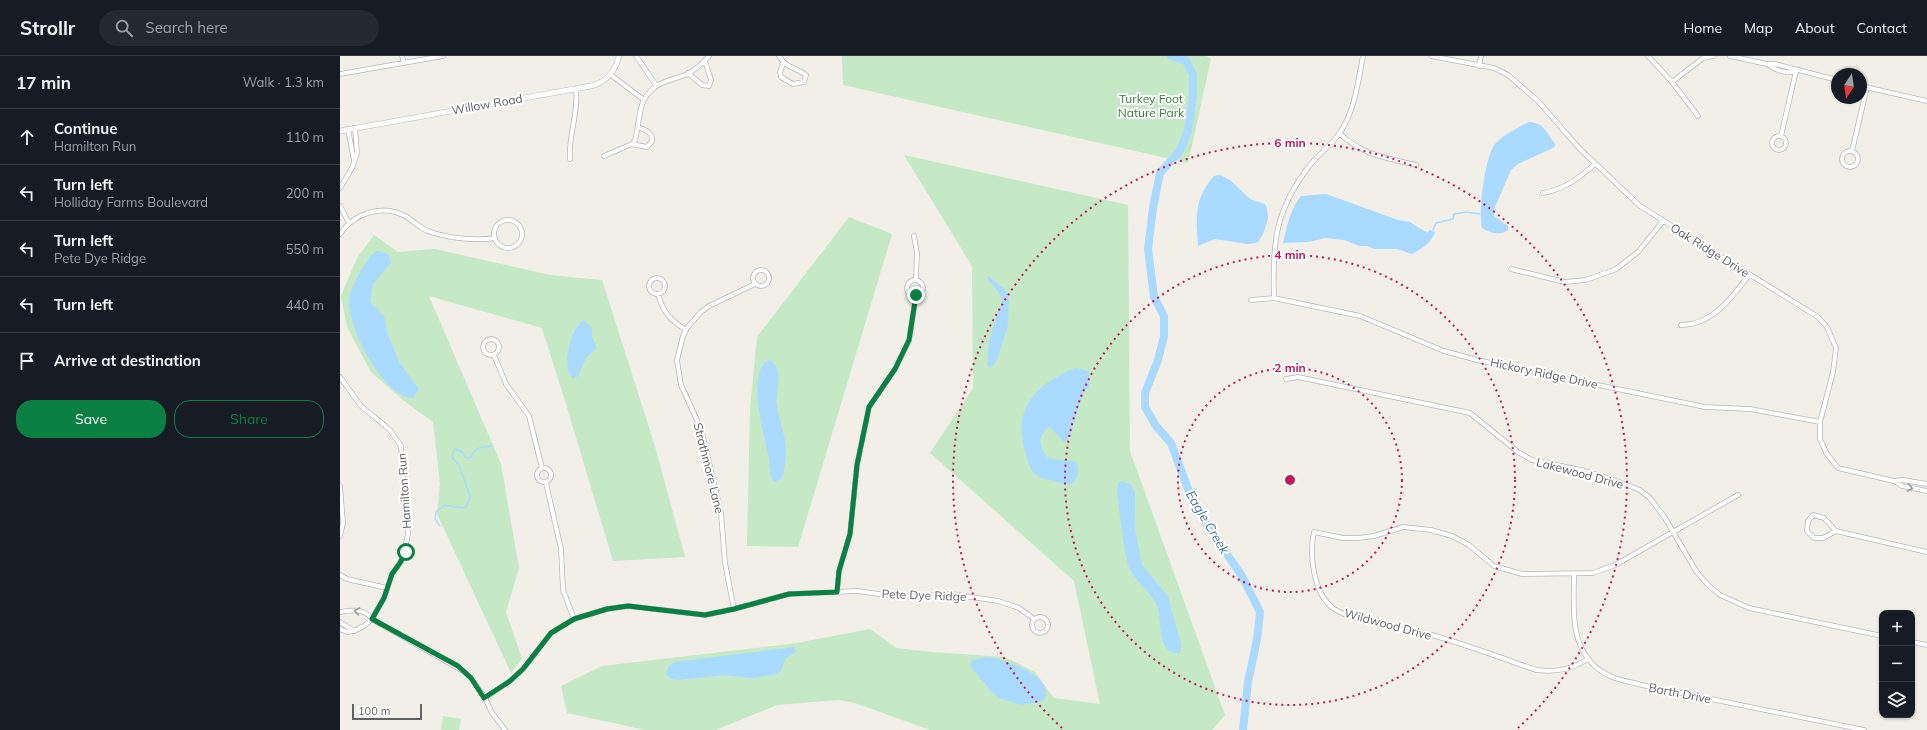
<!DOCTYPE html>
<html lang="en">
<head>
<meta charset="utf-8">
<style>
  :root { --surface:#171b24; --page:#242831; --text:#f1f3f6; --muted:#9ea1a6; --line:#363941; --accent:#0b8043 }
  body { margin:0; font-family:Mulish,sans-serif; background:var(--page); color:var(--text) }
  .controls { position:absolute; right:12px; bottom:12px; display:grid; overflow:hidden; border-radius:8px; box-shadow:0 1px 3px #0004 }
  .controls button { width:36px; height:36px; display:grid; place-items:center; padding:0; border:0; border-bottom:1px solid var(--line); background:var(--surface); color:var(--text); font:20px sans-serif }
  .compass { position:absolute; left:1491px; top:12px; width:36px; height:36px; border-radius:50%; background:var(--surface); box-shadow:0 1px 3px #0004; rotate:193deg }
  .scale { position:absolute; left:12px; bottom:10px; width:70px; box-sizing:border-box; padding-left:4px; border:2px solid #5f6368; border-top:0; font-size:11px; line-height:14px; white-space:nowrap; color:#5f6368; -webkit-text-stroke:3px #fff; paint-order:stroke }
  .stop { position:absolute; width:12px; height:12px; margin:-9px; border:3px solid #0b8043; border-radius:50%; background:#fff }
  .stop.end { background:#0b8043; border-color:#fff; box-shadow:0 1px 4px #0008 }
  .list { margin:0; padding:0; list-style:none }
  h2 { display:flex; justify-content:space-between; align-items:center; height:52px; margin:0; padding:0 16px; font-size:17px }
  h2 small { font-size:13px; font-weight:400; color:var(--muted) }
  .list li { display:grid; grid-template-columns:26px 1fr auto; gap:12px; align-items:center; box-sizing:border-box; height:56px; padding:0 16px; border-top:1px solid var(--line) }
  .list b { display:block; font-size:15px; white-space:nowrap }
  .list p { margin:0; font-size:13px; white-space:nowrap; color:var(--muted) }
  .list em { font-size:13px; font-style:normal; color:var(--muted) }
  .actions { display:flex; gap:8px; padding:12px 16px }
  .actions a { flex:1; padding:9px 0; border:1px solid var(--accent); border-radius:16px; text-align:center; font-size:14px; color:var(--accent) }
  .actions .main { background:var(--accent); color:#fff }
  .icon { flex:none; width:22px; height:22px; fill:none; stroke:currentColor; stroke-width:2; stroke-linecap:round; stroke-linejoin:round }
  .map { position:relative; flex:none; width:1587px; height:674px; overflow:hidden }
  header { display:flex; align-items:center; gap:24px; box-sizing:border-box; height:56px; padding:0 20px; background:var(--surface); border-bottom:1px solid var(--line) }
  header strong { font-size:19px }
  nav { display:flex; gap:22px; margin-inline-start:auto; font-size:14px }
  .search { width:280px; height:36px; background:var(--page); display:flex; align-items:center; gap:10px; box-sizing:border-box; padding:0 14px; border-radius:22px; color:var(--muted); font-size:15px }
  main { display:flex }
  aside { flex:1; background:var(--surface) }
  .map>svg:first-child { display:block }
</style>
</head>
<body>
<header>
<strong>Strollr</strong>
<div class="search"><svg class="icon" aria-label="search" viewBox="0 0 24 24"><circle cx="10" cy="10" r="6"/><path d="M15 15l6 6"/></svg>Search here</div>
<nav><a>Home</a><a>Map</a><a>About</a><a>Contact</a></nav>
</header>
<main>
<aside>
<h2>17 min<small>Walk · 1.3 km</small></h2>
<ul class="list">
<li><svg class="icon" aria-label="ahead" viewBox="0 0 24 24"><path d="M12 20V5M6 11l6-6 6 6"/></svg><div><b>Continue</b><p>Hamilton Run</p></div><em>110 m</em></li>
<li><svg class="icon" aria-label="left" viewBox="0 0 24 24"><path d="M17 20v-9H6M10 6l-5 5 5 5"/></svg><div><b>Turn left</b><p>Holliday Farms Boulevard</p></div><em>200 m</em></li>
<li><svg class="icon" aria-label="left" viewBox="0 0 24 24"><path d="M17 20v-9H6M10 6l-5 5 5 5"/></svg><div><b>Turn left</b><p>Pete Dye Ridge</p></div><em>550 m</em></li>
<li><svg class="icon" aria-label="left" viewBox="0 0 24 24"><path d="M17 20v-9H6M10 6l-5 5 5 5"/></svg><div><b>Turn left</b></div><em>440 m</em></li>
<li><svg class="icon" aria-label="arrive" viewBox="0 0 24 24"><path d="M6 21V4h12l-3 4 3 4H6"/></svg><div><b>Arrive at destination</b></div></li>
</ul>
<div class="actions"><a class="main">Save</a><a>Share</a></div>
</aside>
<div class="map">
<svg width="1587" height="674" viewBox="0 0 1587 674">
  <rect width="100%" height="100%" fill="#f1efe8"/>
  <path fill="#c5e8c5" d="M 502,0 L 866,0 L 871,3 L 848,107 L 503,29 Z
    M 564,99 L 788,149 L 790,395 L 885,659 L 872,674 L 590,674 L 515,647 L 499,644 L 437,649 L 376,674 L 306,674 L 227,657 L 221,630 L 262,610 L 457,587 L 530,573 L 556,592 L 592,596 L 665,601 L 695,616 L 714,642 L 760,648 L 734,525 L 590,397 L 633,332 L 632,210 Z
    M 509,161 L 552,178 L 458,491 L 407,490 L 410,353 L 417,281 Z
    M 34,179 L 58,196 L 95,193 L 210,219 L 262,224 L 314,387 L 345,501 L 273,505 L 226,348 L 202,272 L 89,240 L 161,408 L 179,512 L 166,556 L 182,603 L 171,617 L 97,458 L 100,428 L 93,366 L 63,344 L 31,316 L 7,271 L 1,240 L 17,202 Z
    M 103,660 L 121,663 L 119,674 L 101,674 Z"/>
  <path fill="#aadaff" d="M 1189,66 C 1204,67 1207,77 1215,88 L 1215,91 L 1178,108 L 1171,114 L 1154,153 L 1154,160 L 1168,170 L 1168,174 C 1160,180 1150,177 1142,172 C 1138,156 1145,100 1155,88 C 1164,78 1178,72 1189,66 Z
    M 880,119 L 890,124 L 910,143 L 925,148 L 927,152 L 928,162 L 924,176 L 919,185 L 916,187 L 907,188 L 875,183 L 858,190 C 856,162 854,142 874,120 Z
    M 986,138 L 1058,164 L 1070,166 L 1084,175 L 1088,176 L 1090,174 L 1095,176 C 1091,187 1082,193 1072,198 L 1057,193 L 1034,193 L 1027,190 L 1019,190 L 1004,184 L 986,182 L 968,186 L 943,187 C 947,170 950,154 961,140 Z
    M 36,195 L 39,195 L 49,199 L 51,207 L 33,228 L 30,246 L 44,260 L 47,276 L 59,306 L 79,333 L 73,342 C 43,341 9,273 9,246 C 9,234 26,202 36,195 Z
    M 648,220 L 666,234 L 669,244 L 668,269 L 657,304 L 651,312 L 647,310 C 649,304 647,295 649,288 C 651,274 656,261 662,247 C 662,237 654,231 648,224 Z
    M 244,264 L 252,272 L 252,281 L 257,292 L 246,302 L 238,320 L 233,322 C 220,313 231,270 244,264 Z
    M 429,304 C 446,311 434,337 437,350 C 441,376 450,385 444,413 C 443,420 442,425 434,426 C 429,420 430,409 429,402 C 425,382 405,315 429,304 Z
    M 735,312 L 745,314 L 749,317 L 749,330 L 743,337 L 730,379 L 725,387 L 710,371 C 696,379 699,391 708,402 L 736,406 C 740,414 738,425 729,429 L 701,422 L 693,417 C 669,365 683,334 735,312 Z
    M 782,425 L 791,429 L 795,436 L 795,474 L 802,509 L 828,540 L 841,589 L 841,595 L 839,597 C 817,599 822,565 818,552 C 813,537 798,529 791,515 C 783,500 780,455 777,436 L 778,428 Z
    M 454,591 L 456,596 L 445,603 L 441,615 L 434,619 L 412,622 L 384,619 L 338,624 L 330,622 L 326,618 L 328,611 L 335,606 Z
    M 647,601 C 663,603 716,619 704,644 L 701,646 L 681,649 L 659,642 L 652,636 L 630,610 L 631,604 Z"/>
  <g fill="none" stroke-linecap="round" stroke-linejoin="round">
    <path stroke="#aadaff" stroke-width="1.5" d="M 1093,174 L 1096,167 L 1113,163 L 1114,158 L 1126,156 L 1140,158
      M 100,470 L 95,463 L 96,456 L 104,449 L 122,452 L 126,451 L 130,441 L 119,409 L 113,403 L 112,399 L 115,393 L 121,395 L 126,402 L 131,401 C 135,391 142,391 152,390"/>
    <path stroke="#aadaff" stroke-width="8" d="M 831,0 L 846,5 L 853,19 L 853,40 L 848,75 L 839,96 L 820,117 L 813,152 L 808,193 L 814,241 L 824,260 L 824,280 L 818,304 L 805,337 L 805,351 L 816,370 L 831,387 L 851,441 L 873,478 L 902,520 L 920,556 L 917,583 L 908,626 L 903,674"/>
    <g stroke="#b5b8bc" stroke-width="5.5">
      <path id="minor" d="M 62,0 L 64,7
        M 296,0 L 316,29
        M 439,0 C 446,12 455,11 466,19 L 464,26 L 453,28 L 441,21 L 440,16 L 443,8
        M 1091,0 L 1154,12 L 1168,19 L 1198,45 L 1239,92 L 1300,150 L 1478,261 L 1487,271 L 1496,292 L 1493,316 L 1480,366 L 1480,383 L 1487,398 L 1498,412 L 1554,425 L 1563,424 L 1587,428
        M 1308,0 L 1332,26 L 1358,60
        M 1390,0 L 1427,8 L 1435,8 L 1497,24
        M 1427,8 C 1435,14 1446,18 1456,15
        M 1139,10 L 1141,0
        M 348,17 L 362,29 L 369,30 L 371,24 L 365,5
        M 0,18 L 103,0
        M 271,19 L 304,44
        M 1332,26 L 1363,2 L 1374,0
        M 1521,30 L 1587,45
        M 8,73 L 14,105
        M 1000,78 C 1023,99 1046,102 1076,109
        M1432 87a7 7 0 1 1 14 0a7 7 0 1 1-14 0Z
        M 1441,80 L 1456,15
        M 292,88 L 307,91 L 312,85 C 313,76 305,74 298,71
        M 1512,95 L 1527,31
        M1502 103a8 8 0 1 1 16 0a8 8 0 1 1-16 0Z
        M 264,100 L 292,88 L 295,84 C 299,71 298,56 304,44 C 312,27 329,25 345,19 C 355,15 362,8 369,0
        M 230,103 C 228,79 239,57 236,33
        M 0,132 L 12,112 L 17,97 L 15,72
        M 1203,137 C 1225,133 1239,122 1255,108
        M 0,150 L 9,167
        M154 178a14 14 0 1 1 28 0a14 14 0 1 1-28 0Z
        M 0,178 C 14,157 42,148 65,160 C 73,164 79,172 88,175 C 106,182 135,185 155,182
        M 574,180 L 577,197 L 576,224
        M 1171,213 L 1225,226 L 1246,224 L 1276,213 L 1298,196 L 1323,165
        M413 222a8 8 0 1 1 16 0a8 8 0 1 1-16 0Z
        M309 230a8 8 0 1 1 16 0a8 8 0 1 1-16 0Z
        M567 232a8 8 0 1 1 16 0a8 8 0 1 1-16 0Z
        M 318,238 C 323,256 330,264 346,274
        M 934,242 C 932,187 935,154 970,109 C 979,98 991,89 999,78 C 1015,55 1018,26 1023,0
        M 911,244 L 934,242 L 1020,260 L 1104,295 L 1137,304 L 1365,351 L 1410,353 L 1480,366
        M 1341,269 C 1373,269 1392,241 1409,219
        M143 291a8 8 0 1 1 16 0a8 8 0 1 1-16 0Z
        M 154,299 L 166,328 L 189,360 L 202,412
        M 0,321 L 21,350 L 50,374 L 61,390 L 68,478 L 63,502 L 52,518 L 44,542 L 32,563 L 24,570 L 14,575 L 7,576 L 0,573
        M 946,323 L 958,321 L 1130,357 L 1178,396 L 1192,404 L 1241,414 L 1271,423 L 1300,434 L 1310,442 L 1325,462 L 1356,515 L 1367,528 L 1380,539 L 1409,552 L 1542,580
        M197 419a7 7 0 1 1 14 0a7 7 0 1 1-14 0Z
        M 1555,425 L 1562,430 L 1587,435
        M 206,427 L 221,493 L 223,534 L 234,563
        M 0,430 L 3,467 L 0,480
        M 1496,475 L 1483,482 L 1474,482 L 1467,475 L 1468,465 L 1473,459 L 1484,462 L 1496,475 L 1587,496
        M 1234,518 C 1234,556 1228,600 1270,620 C 1280,625 1292,626 1302,629 L 1524,674
        M 0,519 L 7,523 L 47,532
        M 497,536 L 499,515 L 510,478 L 517,409 L 529,351 L 555,313 L 569,285 L 576,239
        M 394,553 L 385,507 L 381,457 L 361,373 L 341,329 L 337,304 L 343,280 L 347,272 L 361,256 L 369,250 L 415,228
        M 0,556 C 12,554 24,552 32,563 L 123,615 L 131,622 L 145,642 L 152,657 L 165,674
        M692 569a8 8 0 1 1 16 0a8 8 0 1 1-16 0Z
        M 0,566 L 14,575
        M 1572,586 L 1587,589
        M 1248,603 C 1230,614 1217,616 1196,614 C 1162,602 1127,589 1092,579 C 1067,572 1013,567 993,552 C 973,537 969,498 974,476 L 1003,482 L 1018,482 L 1034,480 L 1063,471 L 1091,474 L 1112,480 L 1129,489 L 1154,510 L 1182,518 L 1253,517 L 1275,509 L 1398,439
        M 145,642 L 170,625 L 183,613 L 211,577 L 234,563 L 267,553 L 288,550 L 365,559 L 394,553 L 449,538 L 517,535 L 561,541 L 612,538 L 658,545 L 679,552 L 694,563"/>
    </g>
    <g stroke="#b5b8bc" stroke-width="6">
      <path id="tertiary" d="M 0,75 L 251,30 C 267,26 275,16 279,0"/>
    </g>
    <use href="#minor" stroke="#fff" stroke-width="4"/>
    <use href="#tertiary" stroke="#fff" stroke-width="5"/>
  </g>
  <defs><path id="oneway-chevron" d="M-2-3.5L2.5 0L-2 3.5" fill="none" stroke-width="1.6" stroke-linecap="round" stroke-linejoin="round"/></defs>
  <g stroke="#979a9d">
    <use href="#oneway-chevron" transform="translate(1570 432) rotate(12)"/>
    <use href="#oneway-chevron" transform="translate(17 555) rotate(-168)"/>
  </g>
  <g fill="none" stroke-linecap="round" stroke-linejoin="round">
    <path stroke="#0b8043" stroke-width="5" d="M 66,496 L 60,507 L 52,518 L 44,542 L 32,563 L 118,610 L 131,622 L 144,642 L 170,625 L 183,613 L 211,577 L 234,563 L 267,553 L 288,550 L 365,559 L 394,553 L 449,538 L 497,536 L 499,515 L 510,478 L 517,409 L 529,351 L 555,313 L 569,284 L 576,239"/>
  </g>
  <g fill="none" stroke="#c2185b" stroke-width="2" stroke-dasharray="2 4">
    <circle cx="950" cy="424" r="112"/>
    <circle cx="950" cy="424" r="225"/>
    <path d="M722 672A337 337 0 1 1 1178 672"/>
  </g>
  <g text-anchor="middle" dominant-baseline="central" stroke-width="4" stroke-linejoin="round" paint-order="stroke">
    <g font-size="12" fill="#348238" stroke="#fff">
      <text x="811" y="42">Turkey Foot<tspan x="811" dy="14">Nature Park</tspan></text>
    </g>
    <g font-size="12" fill="#5f6368" stroke="#fff">
      <text transform="translate(147 48) rotate(-10)">Willow Road</text>
      <text transform="translate(1370 194) rotate(32)">Oak Ridge Drive</text>
      <text transform="translate(1204 317) rotate(12)">Hickory Ridge Drive</text>
      <text transform="translate(369 412) rotate(76)">Strathmore Lane</text>
      <text transform="translate(1240 417) rotate(15)">Lakewood Drive</text>
      <text transform="translate(64 435) rotate(-94)">Hamilton Run</text>
      <text transform="translate(584 539) rotate(2)">Pete Dye Ridge</text>
      <text transform="translate(1048 568) rotate(15)">Wildwood Drive</text>
      <text transform="translate(1340 637) rotate(11)">Barth Drive</text>
    </g>
    <g font-size="13" font-style="italic" fill="#4174aa" stroke="#fff">
      <text transform="translate(868 466) rotate(59)">Eagle Creek</text>
    </g>
  </g>
  <circle cx="950" cy="424" r="6" fill="#c2185b" stroke="#fff" stroke-width="2"/>
  <g font-size="12" text-anchor="middle" font-weight="bold" fill="#c2185b" stroke="#fff" stroke-width="4" stroke-linejoin="round" paint-order="stroke">
    <text x="950" y="91">6 min</text>
    <text x="950" y="203">4 min</text>
    <text x="950" y="316">2 min</text>
  </g>
</svg>
<div class="controls">
<button>+</button>
<button>−</button>
<button><svg class="icon" aria-label="layers" viewBox="0 0 24 24"><path d="M12 4l9 5-9 5-9-5zM3 14l9 5 9-5"/></svg></button>
</div>
<svg class="compass" viewBox="-18 -18 36 36"><path d="M0-13l5 13h-10z" fill="#e53935"/><path d="M0 13l5-13h-10z" fill="#9ea1a6"/></svg>
<div class="scale">100 m</div>
<div class="stop" style="left:66px;top:496px"></div>
<div class="stop end" style="left:576px;top:239px"></div>
</div>
</main>
</body>
</html>
